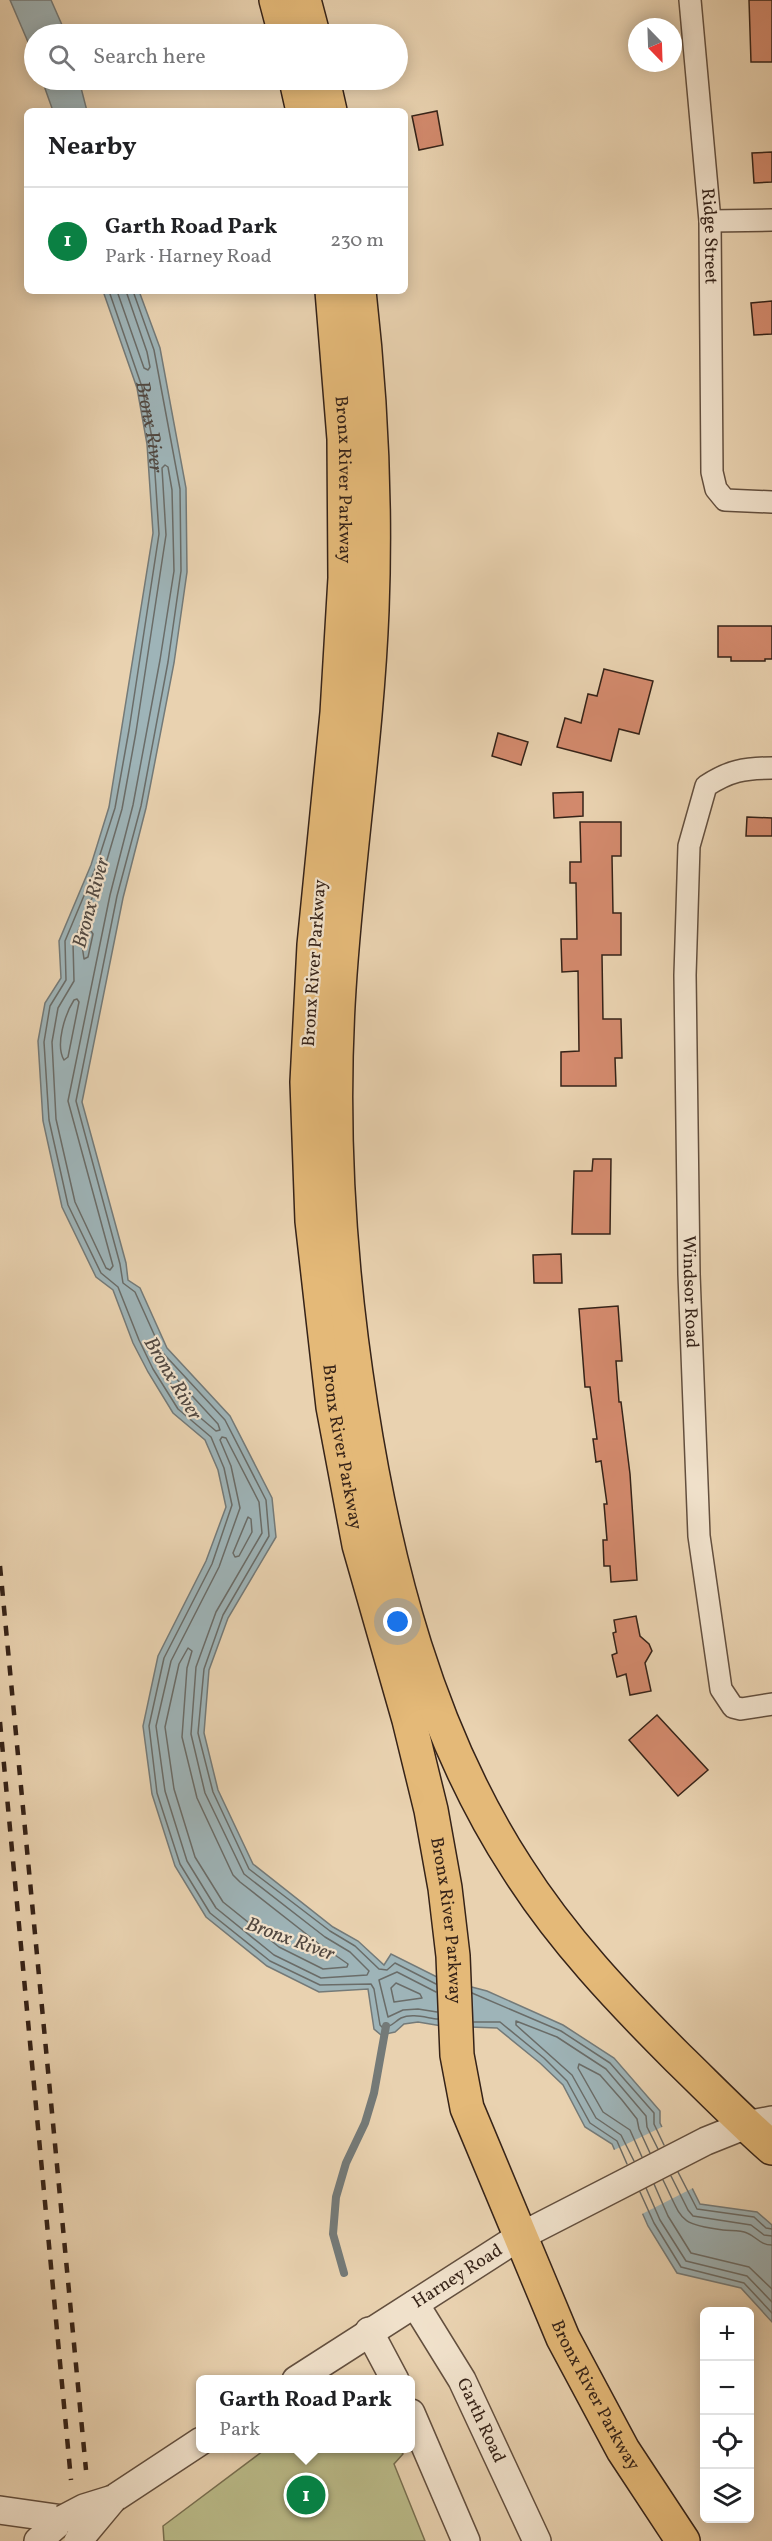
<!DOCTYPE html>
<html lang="en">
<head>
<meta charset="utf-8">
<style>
  :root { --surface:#fff; --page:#f2f2f2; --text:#202124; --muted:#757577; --line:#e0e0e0; --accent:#0b8043 }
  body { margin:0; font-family:Vollkorn,serif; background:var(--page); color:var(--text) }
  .controls { position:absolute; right:18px; bottom:18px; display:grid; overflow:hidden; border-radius:9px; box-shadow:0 3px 15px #0003 }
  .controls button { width:54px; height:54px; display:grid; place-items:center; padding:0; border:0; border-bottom:2px solid var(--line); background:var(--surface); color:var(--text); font:30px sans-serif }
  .compass { position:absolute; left:628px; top:18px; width:54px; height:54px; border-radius:50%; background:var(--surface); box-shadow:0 3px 15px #0003; rotate:157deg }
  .you { position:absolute; left:398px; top:1622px; width:21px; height:21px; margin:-15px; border:4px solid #fff; border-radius:50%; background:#1a73e8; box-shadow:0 0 0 9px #1a73e833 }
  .badge { display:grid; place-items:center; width:39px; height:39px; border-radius:50%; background:var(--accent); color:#fff; font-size:20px; font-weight:700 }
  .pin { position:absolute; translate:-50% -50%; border:3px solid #fff; box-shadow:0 2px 6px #0006 }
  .popup { position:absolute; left:196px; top:2375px; width:219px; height:78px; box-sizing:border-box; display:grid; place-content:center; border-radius:9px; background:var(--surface); filter:drop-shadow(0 2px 4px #0005); font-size:20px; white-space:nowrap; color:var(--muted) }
  .popup b { font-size:22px; color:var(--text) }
  .popup::after { content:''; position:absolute; left:50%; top:100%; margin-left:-12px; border:12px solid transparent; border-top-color:var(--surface) }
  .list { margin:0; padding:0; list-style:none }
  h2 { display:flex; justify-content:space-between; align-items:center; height:78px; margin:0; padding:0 24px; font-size:26px }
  h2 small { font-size:20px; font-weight:400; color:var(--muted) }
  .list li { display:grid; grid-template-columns:39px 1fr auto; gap:18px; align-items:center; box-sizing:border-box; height:108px; padding:0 24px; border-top:2px solid var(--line) }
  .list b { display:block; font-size:22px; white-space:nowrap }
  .list p { margin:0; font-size:20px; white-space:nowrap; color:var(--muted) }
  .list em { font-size:20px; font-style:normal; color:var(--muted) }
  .icon { flex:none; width:33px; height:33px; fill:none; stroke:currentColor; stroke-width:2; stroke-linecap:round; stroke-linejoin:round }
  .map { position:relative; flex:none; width:772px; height:2541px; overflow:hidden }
  .search { position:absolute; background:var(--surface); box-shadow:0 3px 15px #0003; left:24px; top:24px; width:384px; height:66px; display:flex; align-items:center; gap:15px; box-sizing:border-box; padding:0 21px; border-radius:33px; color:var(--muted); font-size:22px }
  .panel { position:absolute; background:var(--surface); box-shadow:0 3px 15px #0003; left:24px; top:108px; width:384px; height:186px; border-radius:9px }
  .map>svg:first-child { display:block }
</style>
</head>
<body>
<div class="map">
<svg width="772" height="2541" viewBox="0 0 772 2541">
  <rect width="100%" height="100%" fill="#e9d2b0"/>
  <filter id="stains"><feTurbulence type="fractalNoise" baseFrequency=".00333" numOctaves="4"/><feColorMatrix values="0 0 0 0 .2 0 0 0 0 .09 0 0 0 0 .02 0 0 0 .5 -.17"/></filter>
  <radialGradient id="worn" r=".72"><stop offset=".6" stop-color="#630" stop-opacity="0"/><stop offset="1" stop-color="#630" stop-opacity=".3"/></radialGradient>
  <path fill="#babb89" stroke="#786f50" stroke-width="1.5" d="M 267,2448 L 400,2449 L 403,2454 L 394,2464 L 425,2541 L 164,2541 L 163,2526 Z"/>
  <path fill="#9eb4b8" stroke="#747a78" stroke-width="1.5" d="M 10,0 L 51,0 L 66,34 L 34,34 L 34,56 Z
    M 42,80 L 79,80 L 87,111 L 53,111 Z
    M 103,291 L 139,291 L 160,348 L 186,488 L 187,572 L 174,663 L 146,808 L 123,898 L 82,1102 L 126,1263 L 128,1280 L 140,1288 L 167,1348 L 230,1416 L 272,1498 L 276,1537 L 228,1618 L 209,1670 L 204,1733 L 218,1790 L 253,1864 L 333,1927 L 358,1941 L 384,1965 L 391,1954 L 441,1979 L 487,1991 L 563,2025 L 614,2058 L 660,2111 L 660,2123 L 700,2204 L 757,2212 L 772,2225 L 772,2322 L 741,2288 L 677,2273 L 648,2226 L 612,2144 L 585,2127 L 563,2085 L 540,2063 L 497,2028 L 442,2026 L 418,2022 L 404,2024 L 395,2032 L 381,2035 L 374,2029 L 368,1989 L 319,1992 L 267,1966 L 206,1917 L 175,1866 L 152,1794 L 143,1726 L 158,1656 L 206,1561 L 226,1507 L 218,1470 L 205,1440 L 173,1413 L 148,1372 L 133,1343 L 113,1290 L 96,1277 L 62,1207 L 43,1121 L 38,1041 L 45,1003 L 61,978 L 59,941 L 91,865 L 109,807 L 153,533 L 147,444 L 137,388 Z"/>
  <path fill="#e9d2b0" d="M 664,2126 L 695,2187 L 640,2215 L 612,2151 Z"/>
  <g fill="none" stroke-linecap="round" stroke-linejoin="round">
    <g stroke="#6a6c68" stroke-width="1.5">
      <path id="s1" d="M 109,291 L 142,387 L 153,443 L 159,534 L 129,730 L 115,808 L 96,867 L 65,941 L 66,980 L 50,1006 L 44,1042 L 49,1120 L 68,1205 L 101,1273 L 118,1287 L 139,1340 L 153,1369 L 178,1409 L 211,1437 L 224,1468 L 232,1505 L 212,1564 L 164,1658 L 149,1726 L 157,1793 L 180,1864 L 210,1913 L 270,1961 L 320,1985 L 371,1984 L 374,1989 L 380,2025 L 383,2028 C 392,2027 394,2022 401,2018 C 412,2013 427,2018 438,2019"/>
      <path d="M 117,291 L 144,368 L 148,370 L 150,367 L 147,352 L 126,291"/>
      <path d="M 133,291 L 154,350 L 180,489 L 181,571 L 168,662 L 141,806 L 117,896 L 76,1101 L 120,1264 L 123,1283 L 135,1292 L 162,1352 L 225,1420 L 266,1500 L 269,1536 L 223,1615 L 204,1669 L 198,1733 L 213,1792 L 249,1869 L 330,1931 L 355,1946 L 379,1969 L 387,1970 L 395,1963 L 436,1984"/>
      <path d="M 165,465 L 168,467 L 172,490 L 174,571 L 160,660 L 133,805 L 110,895 L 68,1101 L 113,1266 L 110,1270 L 106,1268 L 75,1202 L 56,1119 L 52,1042 L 58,1008 L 74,981 L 73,943 L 104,870 L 122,809 L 136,732 L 166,535 L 162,468 Z"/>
      <path d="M 91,931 L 93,934 L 88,957 L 84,959 L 82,945 L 87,932 Z"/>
      <path d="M 77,999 L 79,1002 L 68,1057 L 64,1060 C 55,1045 65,1014 74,1000 Z"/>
      <path d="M 167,1373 L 171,1373 L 218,1424 L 220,1430 L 216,1431 L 184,1404 L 166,1376 Z"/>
      <path d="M 222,1437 L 226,1438 L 259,1502 L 262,1533 L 216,1612 L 196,1667 L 191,1734 L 205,1793 L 244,1874 L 325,1937 L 350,1952 L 369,1971 L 367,1975 L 321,1978 L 274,1955 L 216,1908 L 187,1861 L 165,1791 L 156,1726 L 171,1661 L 219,1567 L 240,1508 L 231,1466 L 220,1440 Z"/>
      <path d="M 248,1517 L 251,1519 L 252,1532 L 239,1556 L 235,1557 L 233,1553 Z"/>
      <path d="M 188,1648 L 192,1651 L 187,1668 L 182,1737 L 197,1798 L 233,1875 L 240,1882 L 319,1944 L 348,1964 L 347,1967 L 323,1969 L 279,1947 L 223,1902 L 195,1857 L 174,1789 L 165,1727 L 179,1664 Z"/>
      <path d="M 396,1983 L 420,1994 L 422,1998 L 394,2002 L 391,1988 Z"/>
      <path d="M 436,1992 L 397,1972 L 379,1980 L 388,2017 L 403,2010 L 418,2009 L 437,2012"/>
      <path d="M 472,1993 L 561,2031 L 610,2063 L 654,2113 L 654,2124 L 664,2145"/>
      <path d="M 474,2022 L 500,2022 L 544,2058 L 567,2081 L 590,2123 L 617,2141 L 627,2164"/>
      <path d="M 642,2157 L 630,2130 L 603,2112 L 578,2068 L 579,2064 L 600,2075 L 622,2100 L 637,2119 L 639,2129 L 650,2153"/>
      <path d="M 634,2161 L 621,2135 L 596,2118 L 572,2075 L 516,2025 L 516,2021 L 557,2037 L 606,2069 L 646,2116 L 647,2127 L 658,2149"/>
      <path d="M 678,2172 L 697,2209 L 754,2217 L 766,2228 L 772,2229"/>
      <path d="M 671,2176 L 688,2210 L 693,2216 L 751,2225 L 764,2235 L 772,2236"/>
      <path d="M 663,2180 C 683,2220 677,2224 723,2230 C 730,2231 740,2230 747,2233 C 757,2237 760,2245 772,2245"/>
      <path d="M 654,2184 L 668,2216 L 691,2253 L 749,2267 L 772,2289"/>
      <path d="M 646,2188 L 660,2220 L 686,2261 L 747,2276 L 772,2302"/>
      <path d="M 640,2192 L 654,2223 L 681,2267 L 744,2283 L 772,2313"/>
    </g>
    <path stroke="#747a78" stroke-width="8" d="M 344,2273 L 333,2234 L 336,2197 L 346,2163 L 365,2123 L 374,2093 L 386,2026"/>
  </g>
  <path fill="#d38a6d" stroke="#362318" stroke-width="1.5" d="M 749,0 L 772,0 L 772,62 L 751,62 Z
    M 437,111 L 443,145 L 419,150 L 412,116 Z
    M 772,152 L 772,182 L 754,183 L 752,153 Z
    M 772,301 L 772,334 L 754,335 L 751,303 Z
    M 718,626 L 772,626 L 772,659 L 765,659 L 765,661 L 731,661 L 731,657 L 718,657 Z
    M 604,669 L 653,681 L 639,734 L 619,729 L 611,761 L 557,747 L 565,718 L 581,723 L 588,694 L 597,696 Z
    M 498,733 L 528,742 L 521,765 L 492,756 Z
    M 583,792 L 583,816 L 554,818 L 553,793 Z
    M 747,817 L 772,818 L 772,836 L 746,836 Z
    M 580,822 L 621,822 L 621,856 L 612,856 L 613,913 L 621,913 L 621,955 L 602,955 L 603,1019 L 621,1019 L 622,1058 L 615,1058 L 616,1086 L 561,1086 L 561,1052 L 579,1051 L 578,971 L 562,972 L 561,939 L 577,939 L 576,883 L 570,883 L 570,862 L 581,862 Z
    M 593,1159 L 611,1159 L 610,1234 L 572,1234 L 574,1171 L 592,1171 Z
    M 561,1254 L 562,1283 L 534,1283 L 533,1255 Z
    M 618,1306 L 622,1361 L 616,1361 L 619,1402 L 621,1402 L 630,1474 L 637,1580 L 611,1582 L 610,1566 L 604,1566 L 603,1540 L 607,1540 L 604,1504 L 607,1504 L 601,1461 L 596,1462 L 593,1439 L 597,1439 L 590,1387 L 585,1387 L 579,1309 Z
    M 636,1616 L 640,1636 L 649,1644 L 652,1651 L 645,1663 L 651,1691 L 630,1695 L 626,1674 L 617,1677 L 612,1655 L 617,1653 L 613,1633 L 616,1632 L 614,1620 Z
    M 657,1715 L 708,1770 L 678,1796 L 629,1740 Z"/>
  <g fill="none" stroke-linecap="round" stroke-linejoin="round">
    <g stroke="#634f3e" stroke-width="24">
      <g id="minor">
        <path id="s2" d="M 690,0 L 710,221 L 712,472 L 716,489 L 725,500 L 772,502"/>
        <path d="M 710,221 L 772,220"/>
        <path id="s3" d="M 772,768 C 744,768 729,771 706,786 L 689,846 L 685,975 L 689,1274 L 699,1536 L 721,1689 L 733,1707 L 741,1709 L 772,1704"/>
      </g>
    </g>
    <g stroke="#634f3e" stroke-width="30">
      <g id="tertiary">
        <path id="s4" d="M 415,2304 L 462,2380 L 537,2541"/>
        <path d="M 369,2331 L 395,2380"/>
        <path id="s5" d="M 296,2380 L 519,2237 L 706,2141 L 746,2125 L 772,2120"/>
        <path d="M 411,2413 L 466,2541"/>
        <path d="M 113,2499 L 201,2441"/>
        <path d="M 0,2510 L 63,2519"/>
        <path d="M 38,2541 L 63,2519"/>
      </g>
    </g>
    <g stroke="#362318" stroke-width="36">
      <g id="trunk">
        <path d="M 276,0 L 285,34"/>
        <path d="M 304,0 L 313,34"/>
        <path d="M 296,80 L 303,111"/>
        <path d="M 323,80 L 330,111"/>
        <path id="s6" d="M 332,291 L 344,439 L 345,578 L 337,713 L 314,945 L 307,1082 L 312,1221 L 333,1407 L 359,1545 L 409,1720 L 431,1810 L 445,1888 L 453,1956 L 457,2055 L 467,2108 L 563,2338 L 623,2450 L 683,2541"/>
        <path d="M 359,291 C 371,397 376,504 372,610 C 367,737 347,862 339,989 C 330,1129 339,1268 361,1407 C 386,1567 428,1731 517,1868 C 562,1939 619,1999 678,2058 C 709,2088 739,2119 772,2148"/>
      </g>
    </g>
    <use href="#minor" stroke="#f1e2cc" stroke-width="21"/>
    <use href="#tertiary" stroke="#f1e2cc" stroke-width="27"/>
    <use href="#trunk" stroke="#e4b978" stroke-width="33"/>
    <path stroke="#362318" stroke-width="4.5" stroke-dasharray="10 10" stroke-linecap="butt" d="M 0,1566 L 86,2470
      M 0,1722 L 71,2480"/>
    <g stroke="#634f3e" stroke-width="30" stroke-linecap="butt">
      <path id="tertiary-bridge" d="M 63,2519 L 84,2508 L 113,2499
        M 78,2541 L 113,2499"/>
    </g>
    <use href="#tertiary-bridge" stroke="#f1e2cc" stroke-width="27"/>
  </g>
  <g text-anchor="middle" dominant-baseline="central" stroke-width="4.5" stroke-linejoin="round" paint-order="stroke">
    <g font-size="18" fill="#362318" stroke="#f1e2cc">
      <text stroke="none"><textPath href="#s2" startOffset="237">Ridge Street</textPath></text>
      <text stroke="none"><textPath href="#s6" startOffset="189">Bronx River Parkway</textPath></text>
      <text transform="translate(315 963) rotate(-86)">Bronx River Parkway</text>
      <text stroke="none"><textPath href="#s3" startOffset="578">Windsor Road</textPath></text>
      <text stroke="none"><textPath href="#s6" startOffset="1160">Bronx River Parkway</textPath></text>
      <text stroke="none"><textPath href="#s6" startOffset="1646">Bronx River Parkway</textPath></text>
      <text stroke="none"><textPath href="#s5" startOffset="192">Harney Road</textPath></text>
      <text stroke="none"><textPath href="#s6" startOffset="2150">Bronx River Parkway</textPath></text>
      <text stroke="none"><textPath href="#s4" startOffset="134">Garth Road</textPath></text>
    </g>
    <g font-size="20" font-style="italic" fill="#504740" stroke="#f1e2cc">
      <text stroke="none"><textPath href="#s1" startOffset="142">Bronx River</textPath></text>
      <text transform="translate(92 903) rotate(-75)">Bronx River</text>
      <text transform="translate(172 1379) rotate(59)">Bronx River</text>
      <text transform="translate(290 1940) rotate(20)">Bronx River</text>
    </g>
  </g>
  <rect width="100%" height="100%" filter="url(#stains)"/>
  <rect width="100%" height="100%" fill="url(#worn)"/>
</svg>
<div class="controls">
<button>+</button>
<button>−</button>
<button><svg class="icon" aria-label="locate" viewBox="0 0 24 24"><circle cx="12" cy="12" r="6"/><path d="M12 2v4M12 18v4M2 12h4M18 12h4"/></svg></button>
<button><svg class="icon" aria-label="layers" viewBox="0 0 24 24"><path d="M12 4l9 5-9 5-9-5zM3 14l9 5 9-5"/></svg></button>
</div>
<svg class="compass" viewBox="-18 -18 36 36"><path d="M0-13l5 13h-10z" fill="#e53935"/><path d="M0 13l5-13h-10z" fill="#757577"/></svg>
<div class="you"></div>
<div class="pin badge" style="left:306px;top:2495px">1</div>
<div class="popup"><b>Garth Road Park</b>Park</div>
<div class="search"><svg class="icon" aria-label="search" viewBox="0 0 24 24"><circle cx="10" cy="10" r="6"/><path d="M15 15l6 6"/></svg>Search here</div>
<section class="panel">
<h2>Nearby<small></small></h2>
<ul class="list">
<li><span class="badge">1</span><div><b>Garth Road Park</b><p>Park · Harney Road</p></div><em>230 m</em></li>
</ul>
</section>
</div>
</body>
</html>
